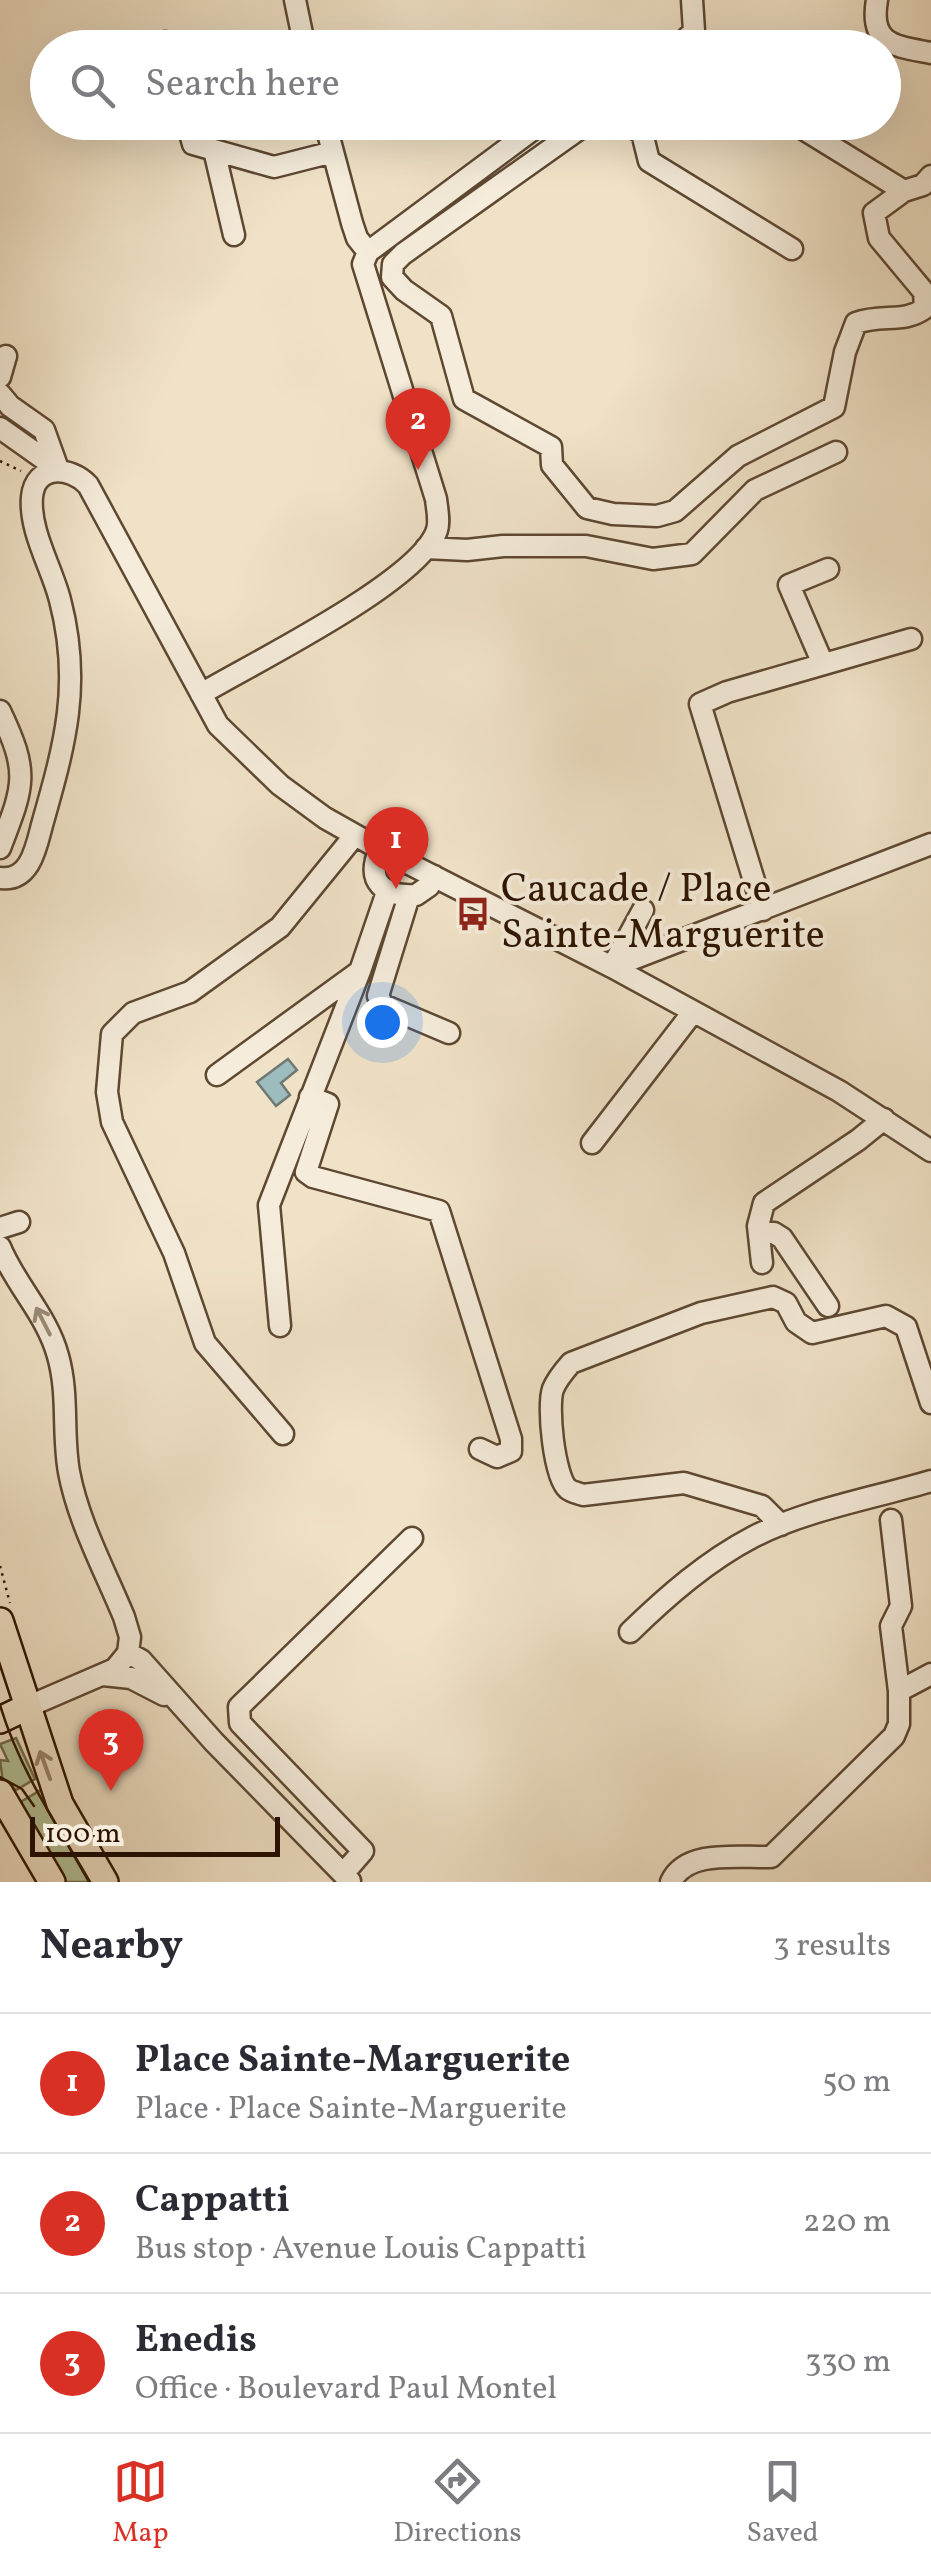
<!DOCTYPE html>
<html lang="en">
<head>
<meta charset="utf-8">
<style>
  :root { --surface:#fff; --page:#f2f2f3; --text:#2b2b33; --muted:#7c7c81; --line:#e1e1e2; --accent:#d93025 }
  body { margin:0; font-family:Vollkorn,serif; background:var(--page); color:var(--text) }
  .scale { position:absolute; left:30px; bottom:25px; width:250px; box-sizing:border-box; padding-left:10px; border:5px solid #2d1400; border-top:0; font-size:28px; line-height:35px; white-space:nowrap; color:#2d1400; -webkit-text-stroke:8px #f5ecdb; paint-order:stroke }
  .you { position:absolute; left:382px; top:1022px; width:35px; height:35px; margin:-25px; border:8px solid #fff; border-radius:50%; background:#1a73e8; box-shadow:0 0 0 15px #1a73e833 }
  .badge { display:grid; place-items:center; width:65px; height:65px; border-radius:50%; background:var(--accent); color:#fff; font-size:32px; font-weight:700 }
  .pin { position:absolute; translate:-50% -82px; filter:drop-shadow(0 2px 5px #0008) }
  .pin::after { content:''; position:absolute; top:52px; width:35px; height:30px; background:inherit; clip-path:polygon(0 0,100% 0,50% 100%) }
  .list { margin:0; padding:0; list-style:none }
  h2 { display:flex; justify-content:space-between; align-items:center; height:130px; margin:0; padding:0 40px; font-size:42px }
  h2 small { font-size:32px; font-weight:400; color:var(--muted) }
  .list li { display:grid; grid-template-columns:65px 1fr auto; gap:30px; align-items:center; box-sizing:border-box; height:140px; padding:0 40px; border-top:2px solid var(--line) }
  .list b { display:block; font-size:38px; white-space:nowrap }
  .list p { margin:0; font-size:32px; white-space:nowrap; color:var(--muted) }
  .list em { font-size:32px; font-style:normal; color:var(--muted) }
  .icon { flex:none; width:55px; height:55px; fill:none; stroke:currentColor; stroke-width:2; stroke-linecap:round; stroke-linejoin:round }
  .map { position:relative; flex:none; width:931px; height:1882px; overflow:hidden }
  .search { position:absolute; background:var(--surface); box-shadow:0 10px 40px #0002; left:30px; right:30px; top:30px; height:110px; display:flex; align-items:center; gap:25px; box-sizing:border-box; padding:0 35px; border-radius:55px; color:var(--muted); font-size:38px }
  .sheet { height:550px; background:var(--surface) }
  nav { display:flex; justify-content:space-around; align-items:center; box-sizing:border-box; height:140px; border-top:2px solid var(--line); background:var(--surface); font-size:28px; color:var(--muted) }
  nav a { display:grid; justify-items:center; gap:5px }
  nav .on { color:var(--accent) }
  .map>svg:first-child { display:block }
</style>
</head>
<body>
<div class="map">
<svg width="931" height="1882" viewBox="0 0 931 1882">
  <rect width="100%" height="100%" fill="#f0e2c7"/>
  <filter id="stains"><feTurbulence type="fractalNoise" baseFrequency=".002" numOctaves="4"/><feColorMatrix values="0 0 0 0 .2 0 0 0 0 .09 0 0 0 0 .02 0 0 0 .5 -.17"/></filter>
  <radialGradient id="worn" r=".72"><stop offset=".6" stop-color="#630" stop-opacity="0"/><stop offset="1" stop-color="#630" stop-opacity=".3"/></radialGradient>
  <path fill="#b4c49a" stroke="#706c4d" stroke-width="2.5" d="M 16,1738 L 35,1779 L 16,1790 L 3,1782 L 0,1760 L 8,1761 L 0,1744 Z
    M 44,1788 L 96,1882 L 65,1882 L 19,1803 Z"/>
  <path fill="#9dbcbd" stroke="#707971" stroke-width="2.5" d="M 288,1059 L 297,1070 L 281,1083 L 290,1095 L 276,1106 L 257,1082 Z"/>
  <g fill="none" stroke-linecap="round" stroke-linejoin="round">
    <g stroke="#5e4832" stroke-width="25">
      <path id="minor" d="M 295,0 L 305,48
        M 877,0 C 869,45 895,46 931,53
        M 165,42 L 166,48
        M 677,48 L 694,31 L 692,0
        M 187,122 L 193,144 L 274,167 L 333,152
        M 325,122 L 352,223 L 357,238 L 368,252
        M 589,122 L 403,254 L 393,264 L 392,277 L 404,290 L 441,316 L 464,399 L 551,447 L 552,465 L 587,508 L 613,514 L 657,516 L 675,511 L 738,456 L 834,407 L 845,352 L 856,323 C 882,313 904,324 925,308 L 924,292 L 879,238 L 874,213 L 904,191 L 923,185 L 931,176
        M 624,122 L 642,133 L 649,161 L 792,249
        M 792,122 L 904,191
        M 214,150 L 234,235
        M 0,377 L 6,356
        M 0,394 L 10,406 L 44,430 L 58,469
        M 0,428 L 58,469
        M 426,548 L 467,550 L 503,546 L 586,546 L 653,559 L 692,554 L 755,490 L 836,452
        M 823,664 L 789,585 L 828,569
        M 201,694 C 251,664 421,581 437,530 C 440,521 437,509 436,499 L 363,264 L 368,252 L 543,122
        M 0,711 C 30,774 24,785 0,848
        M 380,849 C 365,882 384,897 416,895 L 429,886 L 434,876
        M 0,878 C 30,882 36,848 42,825 C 65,744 82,684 60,600 C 52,568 29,531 32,497 C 35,464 70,466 88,485 L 218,725 L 280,785 L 325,818 L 380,849 L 612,967 L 839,1091 L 931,1151
        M 409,896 L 378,996 L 383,1005 L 449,1033
        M 763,910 L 700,704 L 727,692 L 911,639
        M 612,967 L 931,844
        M 612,967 L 643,910
        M 217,1075 L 360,971 L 387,892
        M 310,1097 L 328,1104 L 306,1172 L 313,1177 L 439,1211 L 511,1439 L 511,1451 L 497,1457 L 480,1449
        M 592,1143 L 693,1012
        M 0,1228 L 19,1222
        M 759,1232 L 774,1233 L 782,1238 L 828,1306
        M 0,1247 C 16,1286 47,1315 58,1356 C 69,1395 62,1433 69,1472 C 78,1521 105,1571 124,1617 L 130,1637 L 128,1653
        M 762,1263 L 758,1226 L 764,1203 L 858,1140 L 884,1119
        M 280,1326 L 269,1205 L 360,971
        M 283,1434 L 205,1343 L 174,1253 L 112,1122 L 107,1092 L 112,1034 L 133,1013 L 190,992 L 280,927 L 355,835
        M 891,1520 L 901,1606 L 891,1626 L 899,1691
        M 781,1525 L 762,1506 L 684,1483 L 583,1495 C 578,1493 572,1492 568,1489 C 554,1477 547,1406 553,1389 C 557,1379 564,1371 571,1363 L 701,1313 L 773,1297 L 786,1303 L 796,1322 L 812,1333 L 886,1316 L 906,1327 L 931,1403
        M 630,1632 C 667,1596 707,1561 753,1537 C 805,1510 874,1498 931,1481
        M 128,1653 L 141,1660 L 214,1742 L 350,1881
        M 103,1675 L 131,1678 L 164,1695
        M 27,1707 L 115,1669 L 128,1653
        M 343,1874 L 363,1851 L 240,1723 L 239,1707 L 412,1538
        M 671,1882 C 686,1849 739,1858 771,1857 L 894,1736 L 899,1724 L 899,1691 L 931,1674"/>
    </g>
    <g stroke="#2d1400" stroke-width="30">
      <path id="major" d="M 0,1621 L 60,1804 L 105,1882
        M 0,1720 L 27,1707
        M 0,1793 L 52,1882"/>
    </g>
    <path stroke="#2d1400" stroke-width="2.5" stroke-dasharray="2.5 5" stroke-linecap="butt" d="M 0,461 L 21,471
      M 0,1566 L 10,1603"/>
    <use href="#minor" stroke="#f5ecdb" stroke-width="20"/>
    <use href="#major" stroke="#f0e2c7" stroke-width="25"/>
    <path stroke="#2d1400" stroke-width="2.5" d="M 0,1705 C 19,1769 57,1825 90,1882
      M 0,1777 L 22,1789 L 34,1806"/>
  </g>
  <defs><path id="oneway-shaft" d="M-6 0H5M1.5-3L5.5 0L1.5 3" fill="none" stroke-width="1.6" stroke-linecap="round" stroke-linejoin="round" transform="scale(2.5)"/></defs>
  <use stroke="#9b8b78" href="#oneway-shaft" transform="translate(43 1321) rotate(-117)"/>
  <use stroke="#98856d" href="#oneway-shaft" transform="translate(45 1765) rotate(-110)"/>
  <defs>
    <g id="bus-bare" transform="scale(2.7)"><path d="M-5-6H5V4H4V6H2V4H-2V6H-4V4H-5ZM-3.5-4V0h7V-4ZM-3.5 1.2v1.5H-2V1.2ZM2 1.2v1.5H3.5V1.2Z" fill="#8f2418" stroke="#f5ecdb" stroke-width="2.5" paint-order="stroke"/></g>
  </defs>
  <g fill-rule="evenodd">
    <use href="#bus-bare" x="473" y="914"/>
  </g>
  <g text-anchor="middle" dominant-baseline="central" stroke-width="8" stroke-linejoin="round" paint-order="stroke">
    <g font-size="40" fill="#2d1400" stroke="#f5ecdb" text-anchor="start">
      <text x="501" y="891">Caucade / Place<tspan x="501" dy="46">Sainte-Marguerite</tspan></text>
    </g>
  </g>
  <rect width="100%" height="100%" filter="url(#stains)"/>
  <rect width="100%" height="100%" fill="url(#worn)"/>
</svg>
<div class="scale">100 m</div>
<div class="you"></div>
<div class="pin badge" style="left:396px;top:889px">1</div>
<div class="pin badge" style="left:418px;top:470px">2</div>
<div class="pin badge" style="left:111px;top:1791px">3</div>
<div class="search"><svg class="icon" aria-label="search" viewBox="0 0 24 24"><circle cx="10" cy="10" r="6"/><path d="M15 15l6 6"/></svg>Search here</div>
</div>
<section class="sheet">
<h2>Nearby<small>3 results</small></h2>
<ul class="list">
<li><span class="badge">1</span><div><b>Place Sainte-Marguerite</b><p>Place · Place Sainte-Marguerite</p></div><em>50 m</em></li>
<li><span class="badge">2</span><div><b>Cappatti</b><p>Bus stop · Avenue Louis Cappatti</p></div><em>220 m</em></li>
<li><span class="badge">3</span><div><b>Enedis</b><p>Office · Boulevard Paul Montel</p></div><em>330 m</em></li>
</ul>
</section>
<nav>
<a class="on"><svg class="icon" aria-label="map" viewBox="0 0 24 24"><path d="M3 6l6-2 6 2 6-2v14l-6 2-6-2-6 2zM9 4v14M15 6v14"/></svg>Map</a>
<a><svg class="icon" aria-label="directions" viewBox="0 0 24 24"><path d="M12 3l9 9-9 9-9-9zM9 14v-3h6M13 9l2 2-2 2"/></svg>Directions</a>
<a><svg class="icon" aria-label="saved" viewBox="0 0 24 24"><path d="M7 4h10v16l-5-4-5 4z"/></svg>Saved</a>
</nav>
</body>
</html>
